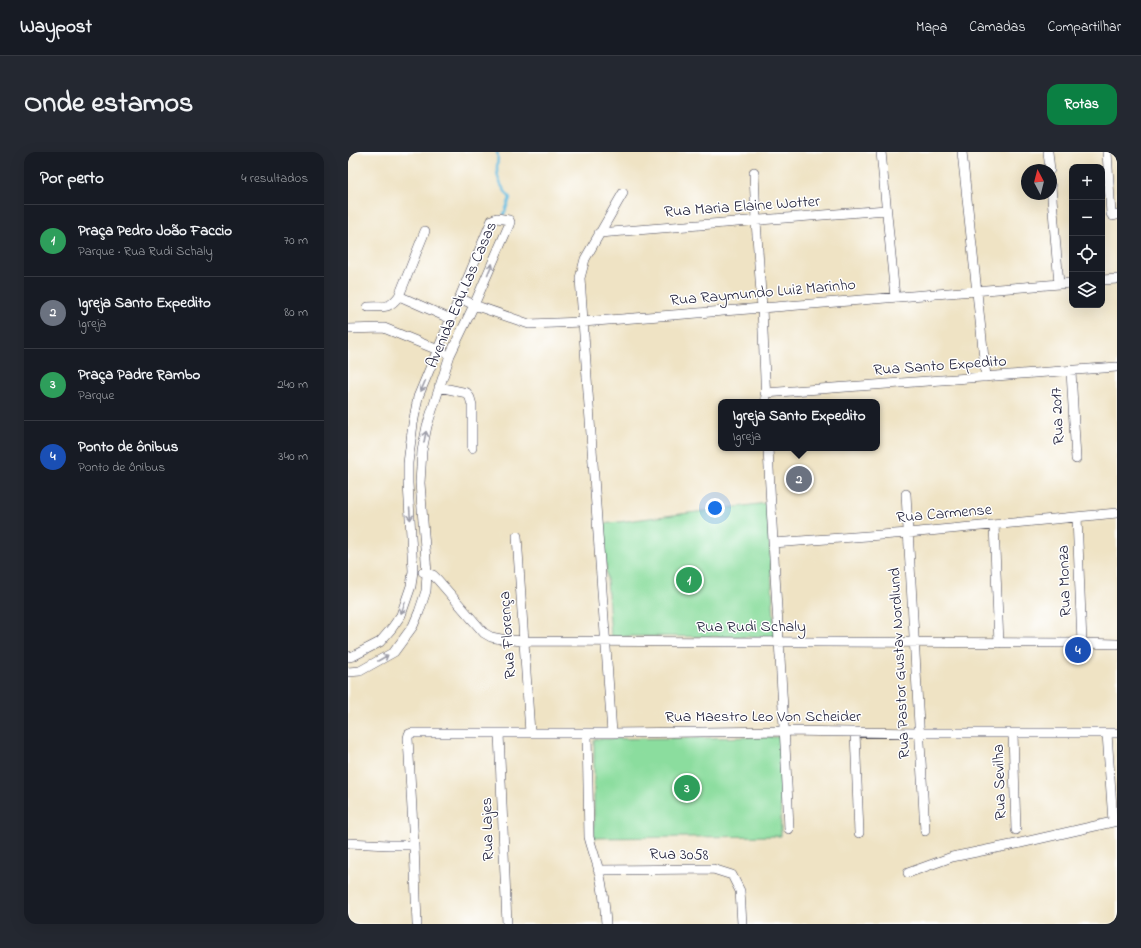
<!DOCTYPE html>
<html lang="pt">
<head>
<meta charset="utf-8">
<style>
  :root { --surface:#171b24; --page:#242831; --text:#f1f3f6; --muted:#9ea1a6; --line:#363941; --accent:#0b8043 }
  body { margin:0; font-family:"Indie Flower",sans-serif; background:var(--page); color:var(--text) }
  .controls { position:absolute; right:12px; top:12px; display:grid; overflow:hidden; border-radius:8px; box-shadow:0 4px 16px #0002 }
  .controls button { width:36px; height:36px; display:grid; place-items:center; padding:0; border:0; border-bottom:1px solid var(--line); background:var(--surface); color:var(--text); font:20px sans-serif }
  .compass { position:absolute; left:673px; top:12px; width:36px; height:36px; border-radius:50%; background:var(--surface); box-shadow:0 4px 16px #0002; rotate:353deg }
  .you { position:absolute; left:367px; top:356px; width:14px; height:14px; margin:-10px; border:3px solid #fff; border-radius:50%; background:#1a73e8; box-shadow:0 0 0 6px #1a73e833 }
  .badge { display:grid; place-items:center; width:26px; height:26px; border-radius:50%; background:var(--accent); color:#fff; font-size:13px; font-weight:700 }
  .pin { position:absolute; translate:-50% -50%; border:2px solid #fff; box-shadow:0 1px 4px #0006 }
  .popup { position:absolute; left:370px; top:247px; width:162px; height:52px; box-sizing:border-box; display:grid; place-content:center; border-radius:8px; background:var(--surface); filter:drop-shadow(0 1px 3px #0005); font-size:13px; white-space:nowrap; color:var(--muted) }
  .popup b { font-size:15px; color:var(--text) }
  .popup::after { content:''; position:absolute; left:50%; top:100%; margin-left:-8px; border:8px solid transparent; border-top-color:var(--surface) }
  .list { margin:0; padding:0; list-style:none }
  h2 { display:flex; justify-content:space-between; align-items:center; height:52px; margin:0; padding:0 16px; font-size:17px }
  h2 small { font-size:13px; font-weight:400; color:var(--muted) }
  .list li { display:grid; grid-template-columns:26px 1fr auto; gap:12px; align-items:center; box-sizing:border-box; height:72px; padding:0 16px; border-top:1px solid var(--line) }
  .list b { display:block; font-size:15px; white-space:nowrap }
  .list p { margin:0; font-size:13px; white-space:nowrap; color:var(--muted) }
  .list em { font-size:13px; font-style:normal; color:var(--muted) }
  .icon { flex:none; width:22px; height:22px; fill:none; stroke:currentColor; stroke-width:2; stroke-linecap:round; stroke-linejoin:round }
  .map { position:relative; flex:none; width:769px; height:772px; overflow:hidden; border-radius:12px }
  header { display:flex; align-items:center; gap:24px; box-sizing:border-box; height:56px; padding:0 20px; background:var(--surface); border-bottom:1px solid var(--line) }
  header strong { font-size:19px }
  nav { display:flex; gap:22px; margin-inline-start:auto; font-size:14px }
  .intro { display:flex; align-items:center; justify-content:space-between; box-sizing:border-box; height:96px; padding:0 24px }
  h1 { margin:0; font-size:28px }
  .button { padding:10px 18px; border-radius:12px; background:var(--accent); color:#fff; font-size:14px; font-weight:700 }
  main { display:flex; gap:24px; padding:0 24px }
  aside { flex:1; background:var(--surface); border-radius:12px; box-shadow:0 4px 16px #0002 }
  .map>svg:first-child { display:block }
</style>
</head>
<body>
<header>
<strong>Waypost</strong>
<nav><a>Mapa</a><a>Camadas</a><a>Compartilhar</a></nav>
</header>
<div class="intro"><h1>Onde estamos</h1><a class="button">Rotas</a></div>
<main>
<aside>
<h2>Por perto<small>4 resultados</small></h2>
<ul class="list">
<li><span class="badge" style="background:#2e9e5b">1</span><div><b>Praça Pedro João Faccio</b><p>Parque · Rua Rudi Schaly</p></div><em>70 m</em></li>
<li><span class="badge" style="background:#6b7280">2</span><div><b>Igreja Santo Expedito</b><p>Igreja</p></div><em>80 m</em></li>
<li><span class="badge" style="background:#2e9e5b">3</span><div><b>Praça Padre Rambo</b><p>Parque</p></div><em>240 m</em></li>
<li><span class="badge" style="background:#1a4fb4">4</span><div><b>Ponto de ônibus</b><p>Ponto de ônibus</p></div><em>340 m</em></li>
</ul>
</aside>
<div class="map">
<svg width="769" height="772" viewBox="0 0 769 772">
  <rect width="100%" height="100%" fill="#fff"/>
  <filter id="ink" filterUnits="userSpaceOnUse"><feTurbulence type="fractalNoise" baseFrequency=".025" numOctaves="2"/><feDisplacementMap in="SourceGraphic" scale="8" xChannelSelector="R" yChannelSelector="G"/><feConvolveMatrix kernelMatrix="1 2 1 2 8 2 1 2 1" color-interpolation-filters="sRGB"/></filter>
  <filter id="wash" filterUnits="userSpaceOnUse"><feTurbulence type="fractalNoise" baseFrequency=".012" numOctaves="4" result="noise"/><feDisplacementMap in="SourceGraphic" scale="16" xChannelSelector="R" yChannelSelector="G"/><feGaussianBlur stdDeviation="0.9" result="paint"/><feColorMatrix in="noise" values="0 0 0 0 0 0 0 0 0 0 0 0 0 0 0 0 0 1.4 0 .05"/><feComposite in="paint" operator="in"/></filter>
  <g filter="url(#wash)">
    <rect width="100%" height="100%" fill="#efe3c4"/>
    <path fill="#8bdd9e" stroke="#56806c" d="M 419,351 L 427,485 L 263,484 L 255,372 Z
      M 432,585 L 433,684 L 246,686 L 246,587 Z"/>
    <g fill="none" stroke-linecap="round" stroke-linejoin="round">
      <path stroke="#64bce1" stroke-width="2.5" d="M 149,0 C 151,6 149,11 149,16 C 149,29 155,37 162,46 L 156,62"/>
    </g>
  </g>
  <g filter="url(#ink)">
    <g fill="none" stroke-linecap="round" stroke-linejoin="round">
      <g stroke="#413f50" stroke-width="10">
        <path id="minor" d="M 533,0 L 547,145
          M 614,0 L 638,225
          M 700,0 L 702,18
          M 759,0 L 763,62 L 765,64 L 769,63
          M 406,20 L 408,69 L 414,156 L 418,250
          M 703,34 L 711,132
          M 251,81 L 538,58
          M 754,128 L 769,127
          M 51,144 L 103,167
          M 112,146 L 126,153 L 181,172 L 235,170 L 414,156 L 724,131
          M 20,155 C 36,154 40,158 51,144 L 77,79
          M 0,177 L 36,176 L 95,200
          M 723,219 L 728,307
          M 91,235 L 119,241 L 122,246 L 124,253 L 124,296
          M 417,241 L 769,215
          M 420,296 C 426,423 436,550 441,677
          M 558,342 L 577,679
          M 729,365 L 734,491
          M 646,373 L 651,491
          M 169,384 L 182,581
          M 425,391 L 560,381 L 769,361
          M 75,420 L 85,423 L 90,428 L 136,481 L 143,485 L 153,487 L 175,489 L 734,491 L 769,492
          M 0,505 L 5,504 L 32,490 L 44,476 L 53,463 L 63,434 L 65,419 L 60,331 L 60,311 L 65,272 L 70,245 L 144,68 L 149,66 L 161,68 L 162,70 L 161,73 L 126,153 L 102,203 L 79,274 L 74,299 L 72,331 L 79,421 L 78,439 L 71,460 L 65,474 L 46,500 L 12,519 L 0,520
          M 507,580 L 511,681
          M 151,581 L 159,772
          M 239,581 L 241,685 C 244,697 248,707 251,719 C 255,736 257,754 258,772
          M 264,581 L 232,126 L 237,107 L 275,41
          M 665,581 L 668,678
          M 759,581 L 765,670
          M 0,691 L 41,693 L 66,693
          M 250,718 L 365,717 L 384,723 L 392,739 L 394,772
          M 560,721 L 604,705 L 668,692 L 769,669
          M 69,772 L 66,693 L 60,586 L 61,582 L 64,581 L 264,581 L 437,579 L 571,581 L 769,581"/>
      </g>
      <use href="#minor" stroke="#fff" stroke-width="9"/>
    </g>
    <defs><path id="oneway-shaft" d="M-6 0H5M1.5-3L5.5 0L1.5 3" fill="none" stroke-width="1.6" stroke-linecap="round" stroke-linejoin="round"/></defs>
    <g stroke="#9c9ca7">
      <use href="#oneway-shaft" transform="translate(142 117) rotate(-66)"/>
      <use href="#oneway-shaft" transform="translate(75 234) rotate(113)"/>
      <use href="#oneway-shaft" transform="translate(77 285) rotate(-79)"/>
      <use href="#oneway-shaft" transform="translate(62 362) rotate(86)"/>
      <use href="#oneway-shaft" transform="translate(55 456) rotate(110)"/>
      <use href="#oneway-shaft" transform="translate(35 506) rotate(-30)"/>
    </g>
  </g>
  <g text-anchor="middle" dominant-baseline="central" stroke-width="3" stroke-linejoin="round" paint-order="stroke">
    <g font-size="16" fill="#22223b" stroke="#fff">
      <text transform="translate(394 55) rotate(-4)">Rua Maria Elaine Wotter</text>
      <text transform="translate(415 141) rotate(-5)">Rua Raymundo Luiz Marinho</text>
      <text transform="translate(114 143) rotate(-67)">Avenida Edu Las Casas</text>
      <text transform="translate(592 214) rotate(-4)">Rua Santo Expedito</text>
      <text transform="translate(710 264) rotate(-93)">Rua 2017</text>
      <text transform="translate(596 362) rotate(-5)">Rua Carmense</text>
      <text transform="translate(717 429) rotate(-92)">Rua Monza</text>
      <text x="403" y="475">Rua Rudi Schaly</text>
      <text transform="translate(160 483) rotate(-94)">Rua Florença</text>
      <text transform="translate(552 511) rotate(-93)">Rua Pastor Gustav Nordlund</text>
      <text x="415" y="565">Rua Maestro Leo Von Scheider</text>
      <text transform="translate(652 630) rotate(-92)">Rua Sevilha</text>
      <text transform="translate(140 677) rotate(-92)">Rua Lajes</text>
      <text transform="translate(331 703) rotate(1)">Rua 3058</text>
    </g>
  </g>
</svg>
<div class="controls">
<button>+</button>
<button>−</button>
<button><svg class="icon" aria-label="locate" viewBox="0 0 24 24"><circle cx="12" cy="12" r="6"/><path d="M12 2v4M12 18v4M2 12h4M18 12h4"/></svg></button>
<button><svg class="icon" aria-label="layers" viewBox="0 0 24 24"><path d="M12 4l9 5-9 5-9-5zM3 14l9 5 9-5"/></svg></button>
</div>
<svg class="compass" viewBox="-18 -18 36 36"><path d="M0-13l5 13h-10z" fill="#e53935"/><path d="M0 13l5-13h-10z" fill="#9ea1a6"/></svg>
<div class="you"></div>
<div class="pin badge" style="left:341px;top:428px;background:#2e9e5b">1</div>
<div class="pin badge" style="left:451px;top:327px;background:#6b7280">2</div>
<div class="popup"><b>Igreja Santo Expedito</b>Igreja</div>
<div class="pin badge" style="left:339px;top:636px;background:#2e9e5b">3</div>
<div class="pin badge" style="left:730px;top:498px;background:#1a4fb4">4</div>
</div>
</main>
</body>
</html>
